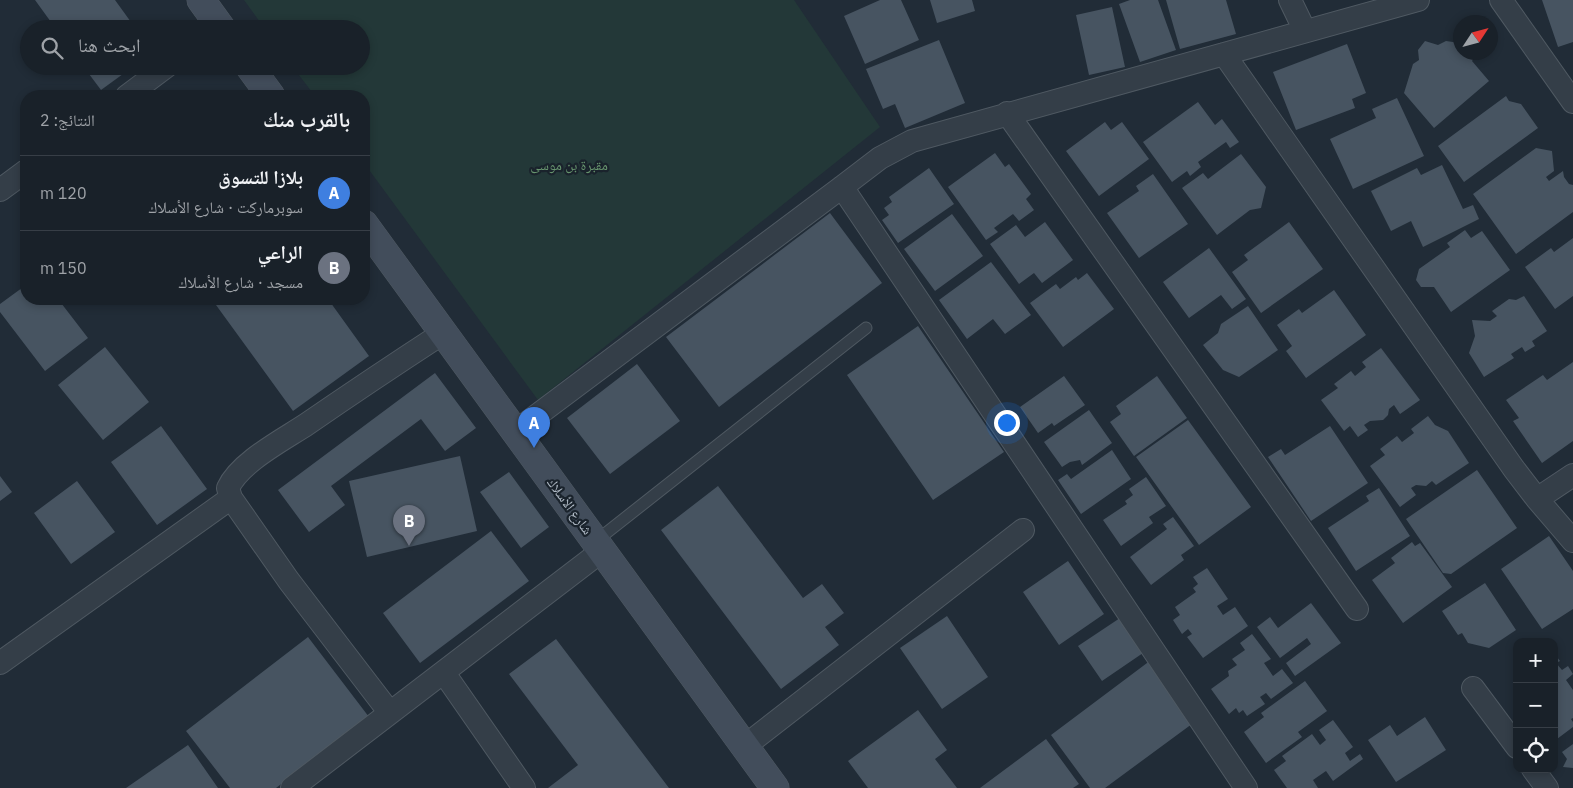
<!DOCTYPE html>
<html lang="ar">
<head>
<meta charset="utf-8">
<style>
  :root { --surface:#192129; --page:#262e35; --text:#f1f3f6; --muted:#9fa3a8; --line:#373e46; --accent:#8c9099 }
  body { margin:0; font-family:"IBM Plex Sans","Noto Naskh Arabic",sans-serif; background:var(--page); color:var(--text); direction:rtl }
  .controls { position:absolute; right:15px; bottom:15px; display:grid; overflow:hidden; border-radius:10px; box-shadow:0 2px 8px #0003 }
  .controls button { width:45px; height:45px; display:grid; place-items:center; padding:0; border:0; border-bottom:1px solid var(--line); background:var(--surface); color:var(--text); font:25px sans-serif }
  .compass { position:absolute; left:1453px; top:15px; width:45px; height:45px; border-radius:50%; background:var(--surface); box-shadow:0 2px 8px #0003; rotate:54deg }
  .you { position:absolute; left:1006px; top:422px; width:18px; height:18px; margin:-12px; border:4px solid #fff; border-radius:50%; background:#1a73e8; box-shadow:0 0 0 8px #1a73e833 }
  .badge { display:grid; place-items:center; width:32px; height:32px; border-radius:50%; background:var(--accent); color:#fff; font-size:16px; font-weight:700 }
  .pin { position:absolute; translate:-50% -41px; filter:drop-shadow(0 1px 2px #0008) }
  .pin::after { content:''; position:absolute; top:26px; width:18px; height:15px; background:inherit; clip-path:polygon(0 0,100% 0,50% 100%) }
  .list { margin:0; padding:0; list-style:none }
  h2 { display:flex; justify-content:space-between; align-items:center; height:65px; margin:0; padding:0 20px; font-size:21px }
  h2 small { font-size:16px; font-weight:400; color:var(--muted) }
  .list li { display:grid; grid-template-columns:32px 1fr auto; gap:15px; align-items:center; box-sizing:border-box; height:75px; padding:0 20px; border-top:1px solid var(--line) }
  .list b { display:block; font-size:19px; white-space:nowrap }
  .list p { margin:0; font-size:16px; white-space:nowrap; color:var(--muted) }
  .list em { font-size:16px; font-style:normal; color:var(--muted) }
  .icon { flex:none; width:28px; height:28px; fill:none; stroke:currentColor; stroke-width:2; stroke-linecap:round; stroke-linejoin:round }
  .map { position:relative; flex:none; width:1573px; height:788px; overflow:hidden; direction:ltr }
  .search { position:absolute; background:var(--surface); box-shadow:0 2px 8px #0003; left:20px; top:20px; width:350px; height:55px; display:flex; align-items:center; gap:12px; box-sizing:border-box; padding:0 18px; border-radius:28px; color:var(--muted); font-size:19px }
  .panel { position:absolute; background:var(--surface); box-shadow:0 2px 8px #0003; left:20px; top:90px; width:350px; height:215px; border-radius:20px; direction:rtl }
  .map>svg:first-child { display:block }
</style>
</head>
<body>
<div class="map">
<svg width="1573" height="788" viewBox="0 0 1573 788">
  <rect width="100%" height="100%" fill="#212c37"/>
  <path fill="#233838" d="M 244,0 L 794,0 L 880,127 L 538,400 L 364,163 L 364,96 L 315,96 L 292,66 L 361,66 L 361,29 L 265,29 Z"/>
  <path fill="#475461" d="M 35,0 L 115,0 L 136,29 L 56,29 Z
    M 880,0 L 901,0 L 919,40 L 865,64 L 844,16 Z
    M 930,0 L 972,0 L 975,11 L 937,23 Z
    M 1130,0 L 1158,0 L 1176,50 L 1140,62 L 1119,4 Z
    M 1166,0 L 1226,0 L 1236,34 L 1180,49 Z
    M 1542,0 L 1573,0 L 1573,42 L 1558,47 Z
    M 1112,7 L 1125,67 L 1089,75 L 1076,15 Z
    M 939,40 L 965,103 L 905,128 L 895,104 L 883,109 L 866,69 Z
    M 1425,41 L 1438,45 L 1446,41 L 1460,43 L 1460,52 L 1478,52 L 1472,61 L 1489,81 L 1434,128 L 1404,93 L 1413,64 L 1419,60 L 1418,50 Z
    M 1347,44 L 1366,93 L 1352,99 L 1355,108 L 1296,130 L 1273,72 Z
    M 83,66 L 134,66 L 101,90 Z
    M 1506,96 L 1509,101 L 1521,104 L 1538,128 L 1464,182 L 1438,146 Z
    M 1397,98 L 1424,156 L 1353,189 L 1330,139 L 1376,118 L 1372,109 Z
    M 1198,102 L 1215,125 L 1222,119 L 1239,142 L 1230,148 L 1226,142 L 1198,162 L 1201,167 L 1190,176 L 1187,171 L 1172,182 L 1143,142 Z
    M 1105,122 L 1111,130 L 1122,122 L 1149,159 L 1099,196 L 1066,151 Z
    M 1536,148 L 1552,151 L 1554,171 L 1546,177 L 1549,181 L 1563,171 L 1564,177 L 1569,184 L 1573,185 L 1573,212 L 1516,254 L 1473,194 Z
    M 995,153 L 1005,167 L 1009,164 L 1031,194 L 1026,199 L 1034,210 L 1019,221 L 1013,214 L 994,228 L 998,232 L 986,240 L 948,187 Z
    M 1241,154 L 1266,187 L 1261,208 L 1250,210 L 1217,235 L 1182,188 L 1203,173 L 1208,179 Z
    M 1442,165 L 1463,209 L 1473,205 L 1479,219 L 1423,247 L 1411,221 L 1391,231 L 1371,191 L 1417,168 L 1421,175 Z
    M 929,168 L 954,204 L 898,243 L 882,220 L 889,215 L 884,208 L 892,202 L 889,197 Z
    M 1153,174 L 1188,224 L 1139,258 L 1107,213 L 1139,191 L 1136,186 Z
    M 830,213 L 882,283 L 719,407 L 666,337 Z
    M 952,214 L 983,256 L 935,291 L 904,249 Z
    M 1045,222 L 1073,260 L 1042,283 L 1034,273 L 1019,284 L 990,244 L 1016,225 L 1025,237 Z
    M 1289,222 L 1323,269 L 1261,313 L 1232,272 L 1248,260 L 1244,255 Z
    M 1465,230 L 1471,238 L 1482,231 L 1510,270 L 1451,312 L 1434,287 L 1421,287 L 1416,280 L 1419,269 L 1450,247 L 1447,243 Z
    M 1573,238 L 1573,296 L 1555,309 L 1525,267 L 1551,248 L 1554,252 Z
    M 1209,248 L 1246,299 L 1232,309 L 1221,295 L 1189,318 L 1163,282 Z
    M 991,262 L 1031,315 L 1005,334 L 993,319 L 967,339 L 939,300 Z
    M 1087,273 L 1114,309 L 1063,347 L 1030,303 L 1056,284 L 1060,289 L 1076,277 L 1078,280 Z
    M 26,285 L 26,299 L 58,299 L 88,338 L 45,371 L 0,312 L 0,304 Z
    M 1334,290 L 1366,335 L 1306,378 L 1286,351 L 1292,346 L 1277,325 L 1299,309 L 1302,313 Z
    M 1524,296 L 1547,331 L 1532,341 L 1535,346 L 1525,352 L 1522,347 L 1511,354 L 1514,358 L 1484,377 L 1469,353 L 1475,336 L 1472,320 L 1490,321 L 1497,316 L 1492,311 L 1509,299 L 1516,300 Z
    M 224,299 L 328,299 L 369,356 L 293,411 L 216,305 Z
    M 1248,306 L 1278,350 L 1239,377 L 1223,370 L 1203,345 L 1218,333 L 1221,324 Z
    M 918,326 L 1004,452 L 933,500 L 847,375 Z
    M 105,347 L 149,402 L 103,440 L 58,385 Z
    M 1381,348 L 1420,400 L 1400,414 L 1394,405 L 1389,409 L 1388,415 L 1383,420 L 1370,421 L 1364,425 L 1368,430 L 1358,437 L 1350,426 L 1344,431 L 1321,400 L 1338,388 L 1334,384 L 1351,371 L 1355,376 L 1366,367 L 1362,362 Z
    M 1573,362 L 1573,441 L 1542,463 L 1513,421 L 1519,418 L 1506,400 L 1543,375 L 1547,380 Z
    M 637,364 L 680,421 L 610,474 L 567,418 Z
    M 435,373 L 476,428 L 445,451 L 421,419 L 331,486 L 345,505 L 309,532 L 278,490 Z
    M 1064,376 L 1085,405 L 1054,426 L 1052,423 L 1038,433 L 1020,407 Z
    M 1157,376 L 1187,418 L 1134,456 L 1110,422 L 1121,414 L 1116,406 Z
    M 1089,410 L 1112,443 L 1082,465 L 1080,460 L 1070,462 L 1062,467 L 1044,442 Z
    M 1428,416 L 1435,425 L 1448,431 L 1469,463 L 1436,485 L 1432,481 L 1426,486 L 1416,485 L 1411,488 L 1416,495 L 1400,507 L 1370,466 L 1385,455 L 1380,449 L 1397,436 L 1402,442 L 1414,433 L 1411,429 Z
    M 1188,420 L 1251,507 L 1199,545 L 1136,457 Z
    M 161,426 L 207,489 L 157,525 L 111,462 Z
    M 1330,426 L 1368,483 L 1311,521 L 1268,457 L 1281,449 L 1285,455 Z
    M 1112,450 L 1131,479 L 1081,514 L 1058,480 L 1067,474 L 1071,479 Z
    M 460,456 L 477,531 L 367,557 L 349,481 Z
    M 1477,470 L 1517,528 L 1451,574 L 1443,573 L 1406,519 Z
    M 509,472 L 549,527 L 521,548 L 480,492 Z
    M 0,476 L 12,492 L 0,501 Z
    M 1146,477 L 1166,506 L 1149,517 L 1153,523 L 1121,546 L 1103,520 L 1127,504 L 1125,501 L 1133,495 L 1129,489 Z
    M 77,481 L 115,532 L 71,564 L 34,513 Z
    M 718,486 L 803,598 L 822,584 L 844,613 L 825,627 L 839,645 L 781,689 L 661,530 Z
    M 1379,488 L 1410,536 L 1356,571 L 1328,528 L 1369,501 L 1366,496 Z
    M 1173,517 L 1194,546 L 1181,555 L 1184,560 L 1151,585 L 1130,557 L 1167,529 L 1163,524 Z
    M 491,531 L 529,581 L 420,663 L 383,613 Z
    M 1549,536 L 1573,571 L 1573,609 L 1542,629 L 1501,569 Z
    M 1412,542 L 1415,546 L 1420,543 L 1452,587 L 1403,623 L 1372,580 L 1395,563 L 1391,558 Z
    M 1068,561 L 1104,614 L 1059,645 L 1023,592 Z
    M 1207,568 L 1228,599 L 1217,606 L 1223,615 L 1235,607 L 1248,626 L 1203,658 L 1187,637 L 1192,634 L 1188,629 L 1182,634 L 1173,620 L 1180,615 L 1175,607 L 1196,592 L 1193,588 L 1198,584 L 1193,577 Z
    M 1485,583 L 1516,630 L 1489,648 L 1468,643 L 1462,633 L 1458,635 L 1442,611 Z
    M 1311,603 L 1341,643 L 1295,676 L 1286,663 L 1311,644 L 1307,638 L 1280,658 L 1257,627 L 1270,617 L 1278,628 Z
    M 947,616 L 988,677 L 942,709 L 900,648 Z
    M 1120,618 L 1143,653 L 1102,681 L 1078,646 Z
    M 1252,634 L 1271,659 L 1264,663 L 1273,676 L 1282,669 L 1293,683 L 1271,699 L 1266,693 L 1260,697 L 1265,704 L 1247,716 L 1243,710 L 1239,713 L 1236,708 L 1229,714 L 1211,689 L 1229,676 L 1228,671 L 1237,665 L 1232,659 L 1245,650 L 1240,643 Z
    M 308,637 L 369,717 L 276,788 L 230,788 L 186,731 Z
    M 556,639 L 669,788 L 548,788 L 578,765 L 509,674 Z
    M 1554,653 L 1560,661 L 1556,663 L 1562,670 L 1568,666 L 1573,674 L 1566,680 L 1573,690 L 1573,718 L 1571,719 L 1573,722 L 1573,727 L 1557,739 L 1554,735 Z
    M 1151,660 L 1196,721 L 1105,788 L 1090,788 L 1051,735 Z
    M 1305,681 L 1327,711 L 1298,732 L 1302,737 L 1266,763 L 1244,732 L 1264,717 L 1261,713 Z
    M 918,710 L 947,750 L 935,759 L 957,788 L 868,788 L 848,761 Z
    M 1425,717 L 1446,750 L 1396,782 L 1368,740 L 1390,725 L 1397,736 Z
    M 1333,720 L 1353,747 L 1345,753 L 1350,761 L 1360,754 L 1363,759 L 1333,781 L 1326,771 L 1313,780 L 1318,788 L 1287,788 L 1274,770 L 1286,761 L 1282,756 L 1312,734 L 1320,745 L 1326,740 L 1319,730 Z
    M 1046,739 L 1079,784 L 1073,788 L 980,788 Z
    M 1573,744 L 1573,768 L 1563,767 L 1567,759 L 1562,752 Z
    M 188,745 L 218,788 L 126,788 Z"/>
  <g fill="none" stroke-linecap="round" stroke-linejoin="round">
    <g stroke="#4f5962" stroke-width="13">
      <path id="lane" d="M 596,541 L 866,328"/>
    </g>
    <g stroke="#4f5962" stroke-width="24">
      <path id="street" d="M 1290,0 L 1305,31
        M 1501,0 L 1573,102
        M 1224,54 L 1514,469 L 1537,499 L 1573,541
        M 127,96 L 167,66
        M 1007,113 L 1357,609
        M 842,187 L 1246,788
        M 0,190 L 26,171
        M 516,431 L 842,187 L 880,158 L 912,141 L 1418,0
        M 1537,499 L 1573,475
        M 0,663 L 231,498
        M 444,673 L 524,788
        M 1473,688 L 1517,747
        M 390,713 L 289,581 L 231,498 L 228,488 C 240,462 283,440 307,424 C 352,393 397,363 443,333
        M 745,746 L 1023,530
        M 1533,769 L 1547,788
        M 292,788 L 603,550"/>
    </g>
    <g stroke="#4f5962" stroke-width="29">
      <path id="secondary" d="M 201,0 L 222,29
        M 249,66 L 271,96
        M 364,224 L 775,788"/>
    </g>
    <use href="#lane" stroke="#343e48" stroke-width="11"/>
    <use href="#street" stroke="#343e48" stroke-width="22"/>
    <use href="#secondary" stroke="#424d5b" stroke-width="28"/>
  </g>
  <g text-anchor="middle" dominant-baseline="central" stroke-width="4.5" stroke-linejoin="round" paint-order="stroke">
    <g font-size="14" fill="#67946e" stroke="#1a232c">
      <text x="569" y="165">مقبرة بن موسى</text>
    </g>
    <g font-size="14" fill="#afb9c4" stroke="#1a232c">
      <text transform="translate(570 506) rotate(54)">شارع الأسلاك</text>
    </g>
  </g>
</svg>
<div class="controls">
<button>+</button>
<button>−</button>
<button><svg class="icon" aria-label="locate" viewBox="0 0 24 24"><circle cx="12" cy="12" r="6"/><path d="M12 2v4M12 18v4M2 12h4M18 12h4"/></svg></button>
</div>
<svg class="compass" viewBox="-18 -18 36 36"><path d="M0-13l5 13h-10z" fill="#e53935"/><path d="M0 13l5-13h-10z" fill="#9fa3a8"/></svg>
<div class="you"></div>
<div class="pin badge" style="left:534px;top:448px;background:#3f7fe0">A</div>
<div class="pin badge" style="left:409px;top:546px;background:#6b7280">B</div>
<div class="search"><svg class="icon" aria-label="search" viewBox="0 0 24 24"><circle cx="10" cy="10" r="6"/><path d="M15 15l6 6"/></svg>ابحث هنا</div>
<section class="panel">
<h2>بالقرب منك<small>النتائج: 2</small></h2>
<ul class="list">
<li><span class="badge" style="background:#3f7fe0">A</span><div><b>بلازا للتسوق</b><p>سوبرماركت · شارع الأسلاك</p></div><em>120 m</em></li>
<li><span class="badge" style="background:#6b7280">B</span><div><b>الراعي</b><p>مسجد · شارع الأسلاك</p></div><em>150 m</em></li>
</ul>
</section>
</div>
</body>
</html>
